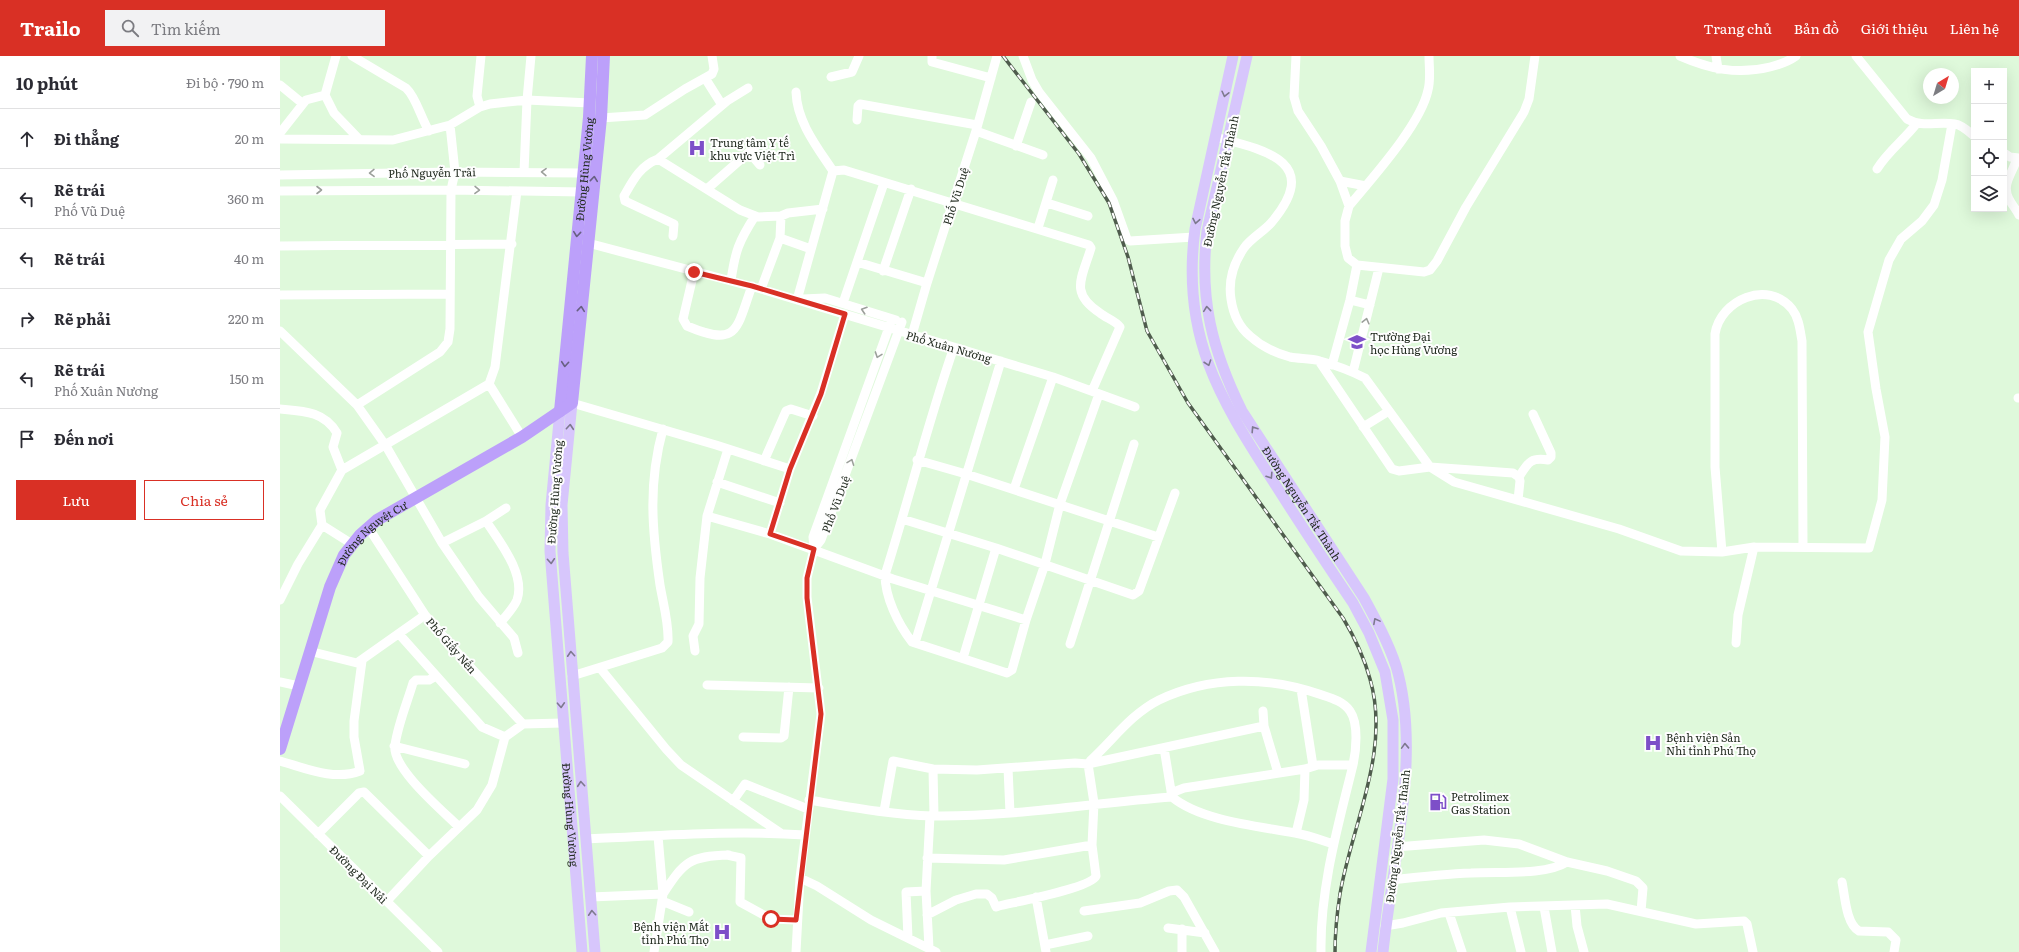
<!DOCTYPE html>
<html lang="vi">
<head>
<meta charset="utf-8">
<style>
  :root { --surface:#fff; --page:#f2f2f3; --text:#2b2b33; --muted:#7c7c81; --line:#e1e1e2; --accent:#d93025 }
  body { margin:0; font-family:Literata,serif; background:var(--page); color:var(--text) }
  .controls { position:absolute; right:12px; top:12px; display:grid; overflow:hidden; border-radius:0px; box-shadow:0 4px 16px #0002 }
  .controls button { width:36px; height:36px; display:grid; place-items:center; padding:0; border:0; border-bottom:1px solid var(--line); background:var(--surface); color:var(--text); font:20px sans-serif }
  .compass { position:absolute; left:1643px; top:12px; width:36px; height:36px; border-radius:50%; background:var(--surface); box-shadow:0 4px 16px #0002; rotate:38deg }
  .stop { position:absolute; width:12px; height:12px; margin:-9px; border:3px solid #d93025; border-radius:50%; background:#fff }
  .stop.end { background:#d93025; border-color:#fff; box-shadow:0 1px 4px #0008 }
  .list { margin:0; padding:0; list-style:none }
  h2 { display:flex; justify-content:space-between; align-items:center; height:52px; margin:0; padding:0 16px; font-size:17px }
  h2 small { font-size:13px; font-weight:400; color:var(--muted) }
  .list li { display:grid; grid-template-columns:26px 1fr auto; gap:12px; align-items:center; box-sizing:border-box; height:60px; padding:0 16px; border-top:1px solid var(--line) }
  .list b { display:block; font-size:15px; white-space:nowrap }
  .list p { margin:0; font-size:13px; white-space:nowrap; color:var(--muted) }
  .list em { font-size:13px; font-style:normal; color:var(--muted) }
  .actions { display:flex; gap:8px; padding:12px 16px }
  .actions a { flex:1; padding:9px 0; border:1px solid var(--accent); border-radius:0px; text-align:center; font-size:14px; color:var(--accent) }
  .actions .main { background:var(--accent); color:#fff }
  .icon { flex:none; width:22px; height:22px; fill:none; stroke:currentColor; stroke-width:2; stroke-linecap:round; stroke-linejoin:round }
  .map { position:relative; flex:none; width:1739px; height:896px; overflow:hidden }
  header { display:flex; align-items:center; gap:24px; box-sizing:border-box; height:56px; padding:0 20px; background:var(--accent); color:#fff }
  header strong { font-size:19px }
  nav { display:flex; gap:22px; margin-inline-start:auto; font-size:14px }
  .search { width:280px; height:36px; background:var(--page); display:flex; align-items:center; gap:10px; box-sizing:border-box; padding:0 14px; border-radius:0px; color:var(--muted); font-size:15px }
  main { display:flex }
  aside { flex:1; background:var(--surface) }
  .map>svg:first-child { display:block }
</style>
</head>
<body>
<header>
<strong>Trailo</strong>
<div class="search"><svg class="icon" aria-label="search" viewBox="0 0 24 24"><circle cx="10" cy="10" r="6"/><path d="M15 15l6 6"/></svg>Tìm kiếm</div>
<nav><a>Trang chủ</a><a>Bản đồ</a><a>Giới thiệu</a><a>Liên hệ</a></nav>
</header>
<main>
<aside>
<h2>10 phút<small>Đi bộ · 790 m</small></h2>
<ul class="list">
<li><svg class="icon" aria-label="ahead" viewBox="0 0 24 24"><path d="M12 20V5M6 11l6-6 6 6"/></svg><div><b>Đi thẳng</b></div><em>20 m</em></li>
<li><svg class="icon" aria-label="left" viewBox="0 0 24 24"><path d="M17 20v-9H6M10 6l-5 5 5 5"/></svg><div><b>Rẽ trái</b><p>Phố Vũ Duệ</p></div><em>360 m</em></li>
<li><svg class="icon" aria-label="left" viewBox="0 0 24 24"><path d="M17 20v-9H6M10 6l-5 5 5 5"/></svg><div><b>Rẽ trái</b></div><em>40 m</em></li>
<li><svg class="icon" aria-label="right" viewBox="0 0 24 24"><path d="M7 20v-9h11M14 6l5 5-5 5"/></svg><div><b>Rẽ phải</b></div><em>220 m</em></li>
<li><svg class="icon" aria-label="left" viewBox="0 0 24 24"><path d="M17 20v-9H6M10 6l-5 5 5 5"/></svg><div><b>Rẽ trái</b><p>Phố Xuân Nương</p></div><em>150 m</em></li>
<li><svg class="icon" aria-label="arrive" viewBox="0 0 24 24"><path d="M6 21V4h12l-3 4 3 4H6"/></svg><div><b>Đến nơi</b></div></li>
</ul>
<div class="actions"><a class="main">Lưu</a><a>Chia sẻ</a></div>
</aside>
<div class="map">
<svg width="1739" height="896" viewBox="0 0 1739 896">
  <rect width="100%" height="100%" fill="#dff9db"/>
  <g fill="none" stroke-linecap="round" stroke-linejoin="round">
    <path stroke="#fff" stroke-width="9" d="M 56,0 L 45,39 L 54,57 L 79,83
      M 72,0 L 126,32 C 136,41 141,62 149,75
      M 652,0 L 652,6 L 711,22
      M 743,0 L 752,24 L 759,36 L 811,102 L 833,144 L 847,183 L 850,185 L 914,181
      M 1016,0 L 1014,41 L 1018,55 L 1041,90 L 1060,125 L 1069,150
      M 1149,0 C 1149,11 1151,23 1148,34 C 1141,68 1093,121 1069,150 L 1065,165 L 1065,190 L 1068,202 L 1077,209 L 1144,216 L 1150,214 L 1157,205 L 1186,151 L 1244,56 L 1249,43 L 1255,0
      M 1400,0 C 1430,13 1457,19 1490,11 C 1498,9 1509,5 1516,0
      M 1436,0 L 1438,13
      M 1576,0 L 1627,63 C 1643,72 1657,65 1675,68 C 1682,69 1688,75 1694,80
      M 551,21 L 572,16 L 579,0
      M 425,22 L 442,49
      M 0,29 L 22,47
      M 516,36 C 517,66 537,91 553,115
      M 200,51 L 197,40 L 201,0
      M 321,62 L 365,59 L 405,33 L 432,18 L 434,13 L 432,0
      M 577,64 L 578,50 L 580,48 L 697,69
      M 696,75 L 763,99
      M 0,77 L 26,44 L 45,39
      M 935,81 C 986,94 1043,106 991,167 C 983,176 971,182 964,192 C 953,208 948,224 951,243 C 953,257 959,271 970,280 C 981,290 995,297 1010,301 C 1019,303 1030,302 1040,305 C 1055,309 1071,315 1085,322 L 1150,411 L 1174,426 L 1339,473 L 1401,495 L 1442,496 L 1474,491 L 1589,492 L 1602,444 L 1605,381 L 1596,333 L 1588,276 L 1609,204 L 1621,183 L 1642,165 L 1654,149 L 1662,124 L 1672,68
      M 0,83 L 113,84 L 170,69 L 200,51 L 210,48 L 247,44 L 310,47
      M 736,90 L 751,46
      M 469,96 L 480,109
      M 1724,97 L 1730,101 L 1739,102
      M 1737,102 C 1733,117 1721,128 1729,143 C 1732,149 1736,153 1739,159
      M 378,103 L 460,154 L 478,161 L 501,160 L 508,157 L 543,153
      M 1597,113 C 1608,95 1624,84 1637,67
      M 244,116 L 247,44 L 251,0
      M 0,119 L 175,116 L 303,117
      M 1060,125 L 1086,130
      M 427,133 L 476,90
      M 0,135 L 171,134 L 302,136
      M 767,147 L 808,160
      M 758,172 L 773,124
      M 393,180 L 394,168 L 345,145 L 344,140 C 353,124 360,110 378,103 L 447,45 L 468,32
      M 500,182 L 531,193
      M 308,187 L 481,233 L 773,321 L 855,351
      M 0,190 L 232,188
      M 577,206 L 647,227
      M 603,215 L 631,133
      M 414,216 L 403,263 L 407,270 C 459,292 456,273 472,230
      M 451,225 C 455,195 459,185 475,160
      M 481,233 L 500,182 L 501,160
      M 0,239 L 170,238
      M 523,243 L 545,242 L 616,264
      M 517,244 L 553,115 L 564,114 L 809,189 L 811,192 C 802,222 789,237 820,257 C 826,262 836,265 840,271 L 812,335
      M 1070,244 L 1090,249
      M 563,247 L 604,127
      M 0,275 L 77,349 L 106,390 L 162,487 L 199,541 L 234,582 L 238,597
      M 632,279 L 647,227 L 696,75 L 717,0
      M 674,291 C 648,366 629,443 605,519 C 605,541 618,568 632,586 L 727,617 L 732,614 L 746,564 L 765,508 L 780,448 L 819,338
      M 1039,305 L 1112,413 L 1119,415 L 1150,411 L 1233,417 L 1239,421 L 1240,425 L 1238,444
      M 1052,309 L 1070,244 L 1077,209
      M 1073,316 L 1099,212
      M 209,328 L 242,381
      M 1738,342 L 1739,342
      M 292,347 L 436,389 L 510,413
      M 77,349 L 160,296 L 168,286 L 170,273 L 171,134 L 175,116 L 170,69
      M 0,353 C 23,355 44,355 57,377 L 53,391 L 62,414
      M 1083,371 L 1109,355
      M 637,404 L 686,418 L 878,481
      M 484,405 L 506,355 L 511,353 L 533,360
      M 1239,421 C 1248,407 1250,401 1268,404 L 1271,401 L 1271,397 L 1253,358
      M 437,426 L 500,447
      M 734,433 L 773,321
      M 427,460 L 490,478 L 613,523 L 746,564
      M 622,463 L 716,492 L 853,539 L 859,535 L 895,437
      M 206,465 L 226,452
      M 88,471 L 145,559 L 182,602 L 243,668 L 282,667
      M 490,478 L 510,413 L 541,337 L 565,258
      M 162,487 L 206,465 C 219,485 246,518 237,544 C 233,553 226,560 220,567
      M 72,488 L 42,469 L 40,454 L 62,414 L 209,328 L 215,311 L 237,135
      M 534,493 L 541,484 L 622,266
      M 1442,496 L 1435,411 L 1435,278 C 1440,244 1488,223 1512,253 C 1519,262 1520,274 1522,285 L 1523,491
      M 0,544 L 18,508 L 42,469
      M 119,578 L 202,671 L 225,681
      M 635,587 L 721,305
      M 1456,587 L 1458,559 L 1474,491
      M 790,588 L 854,388
      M 29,595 L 77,607 L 145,559
      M 415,595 L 413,580 L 419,568 L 420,522 L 427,460 L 448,393
      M 683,602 L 716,492
      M 320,612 L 386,693 L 401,709 L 502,778
      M 156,620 L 149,624 L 136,624 L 133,627 C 127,647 118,668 115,689 C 111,712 164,756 179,771
      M 292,620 L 382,592 L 388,586 C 389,567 383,547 380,529 C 372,474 368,427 383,373
      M 0,626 L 19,630
      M 427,629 L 539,632
      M 1021,633 L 1033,710
      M 984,670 L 998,717
      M 463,681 L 501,682 L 504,680 L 509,631
      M 114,690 L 185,708
      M 884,692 L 892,741
      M 0,705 C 25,712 54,725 80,715 L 74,681 L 74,665 L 82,605
      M 728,712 L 730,757
      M 653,713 L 654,760
      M 891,737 L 904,732 L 1025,713 L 1038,709 L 1073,709 C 1058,770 1040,832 1041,896
      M 0,740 L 158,896
      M 529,744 C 570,751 611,759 653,760 C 732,761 812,747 892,741 C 921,765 978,770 1015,777 C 1028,779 1041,784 1053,788
      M 453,745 L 465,728 L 528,753
      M 604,755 L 613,705 L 653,713 L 697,714 L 795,707 L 808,708 L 984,670 L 983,655
      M 1016,777 L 1024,744 L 1025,713
      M 38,778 L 79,737 L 84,736 L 149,800
      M 306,783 C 379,780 452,774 525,779
      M 812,789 L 814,747 L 808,708 L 811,704 C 833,684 851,658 879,644 C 929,620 987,620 1039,638 C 1051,642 1063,645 1070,655 C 1079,668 1076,695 1073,709
      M 1116,791 L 1204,784 L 1239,788 L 1287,806 L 1327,815 L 1356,825 L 1363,832 L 1361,855
      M 447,799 L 461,802 L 460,846 L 491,863 L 516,864
      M 520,822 L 537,830 L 591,864 L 656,896
      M 1112,824 C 1138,821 1164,818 1191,817 C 1218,815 1265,820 1287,806
      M 1562,826 C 1565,840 1566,868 1579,875 L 1608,876 L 1616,884 L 1614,896
      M 383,838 C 404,806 409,800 449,799
      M 311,841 L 383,838
      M 756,841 L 766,896
      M 107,845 L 149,800 L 197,754 L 212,729 L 225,681 L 243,668
      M 382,845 L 409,856
      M 1295,849 L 1297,870 L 1304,896
      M 1230,851 L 1241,896
      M 1264,851 L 1272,896
      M 804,855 L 860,847 L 889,835 L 897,834 L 904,841 L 935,896
      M 1169,857 L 1182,896
      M 647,859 L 676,844 L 696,838 L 707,838 L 712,842 L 716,851 L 719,850 C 735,846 811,832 816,820 L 812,789 L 724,804 L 647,802
      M 1105,870 L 1123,867 L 1161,857 L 1230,851 L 1327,848 L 1416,868 L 1464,865 L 1467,868 L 1473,896
      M 888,872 L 925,877
      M 628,882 L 626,836 L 646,835
      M 765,889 L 808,880
      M 649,892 L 646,835 L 650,760
      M 374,896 L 383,838 L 378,780
      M 516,896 L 520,822 L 541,658 L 527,541 L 527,522 L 534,493 L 533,481 L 612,263
      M 902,896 L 902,873"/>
    <g stroke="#d7c6fc" stroke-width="11">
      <path d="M 953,0 L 915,173 C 901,279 938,340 993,425 C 1019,466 1046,507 1073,547 L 1089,577 L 1105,616 L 1113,664 L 1113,723 L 1091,896"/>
      <path id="s1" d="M 967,0 L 927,175 C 919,243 932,294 962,355 L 1084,542 C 1096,564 1108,586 1116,610 C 1142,696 1112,808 1103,896"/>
      <path d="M 292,347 L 282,449 L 283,497 L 315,896"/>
      <path id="s2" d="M 280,355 L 271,449 L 270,495 L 302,896"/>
    </g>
    <g stroke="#bca0fa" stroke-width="12">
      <path id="s3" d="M 280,355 L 309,61 L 312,0"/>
      <path id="s4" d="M 0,693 L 50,531 L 64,499 L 80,479 L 97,464 L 242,381 L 292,347 L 321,62 L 324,0"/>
    </g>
    <g stroke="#4f5c4d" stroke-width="3.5">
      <path id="rail" d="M 723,0 L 799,98 L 829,147 L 848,201 L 867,275 L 908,347 L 1063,562 C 1075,582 1084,601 1090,623 C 1111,695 1072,768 1060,838 C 1057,857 1055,877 1055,896"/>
    </g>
    <use href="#rail" stroke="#fefefe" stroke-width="2" stroke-dasharray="6" stroke-linecap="butt"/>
  </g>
  <defs><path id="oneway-chevron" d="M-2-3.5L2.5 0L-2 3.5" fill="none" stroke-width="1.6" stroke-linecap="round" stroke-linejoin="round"/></defs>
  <g stroke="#7d798e">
    <use href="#oneway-chevron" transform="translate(945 38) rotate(103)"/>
    <use href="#oneway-chevron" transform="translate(916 165) rotate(101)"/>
    <use href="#oneway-chevron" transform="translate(927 253) rotate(-96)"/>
    <use href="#oneway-chevron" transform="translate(928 307) rotate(71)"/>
    <use href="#oneway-chevron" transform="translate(290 371) rotate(-85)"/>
    <use href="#oneway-chevron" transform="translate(974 373) rotate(-123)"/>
    <use href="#oneway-chevron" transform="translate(990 420) rotate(57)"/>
    <use href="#oneway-chevron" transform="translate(271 505) rotate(86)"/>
    <use href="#oneway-chevron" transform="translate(1096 565) rotate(-118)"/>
    <use href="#oneway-chevron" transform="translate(291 598) rotate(-94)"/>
    <use href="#oneway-chevron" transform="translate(281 649) rotate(87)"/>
    <use href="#oneway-chevron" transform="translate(1125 690) rotate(-92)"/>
    <use href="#oneway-chevron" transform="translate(301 728) rotate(-95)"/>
    <use href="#oneway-chevron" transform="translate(312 857) rotate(-94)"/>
  </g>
  <g stroke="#9ca09b">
    <use href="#oneway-chevron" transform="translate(264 116) rotate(-179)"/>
    <use href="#oneway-chevron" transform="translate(92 117) rotate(179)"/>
    <use href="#oneway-chevron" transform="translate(39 134)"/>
    <use href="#oneway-chevron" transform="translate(197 134) rotate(1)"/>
    <use href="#oneway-chevron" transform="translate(584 254) rotate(-162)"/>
    <use href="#oneway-chevron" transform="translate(1086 265) rotate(-76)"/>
    <use href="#oneway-chevron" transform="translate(598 299) rotate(110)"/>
    <use href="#oneway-chevron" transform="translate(571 406) rotate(-69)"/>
  </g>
  <g stroke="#686083">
    <use href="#oneway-chevron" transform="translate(314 123) rotate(-84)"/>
    <use href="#oneway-chevron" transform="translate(297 178) rotate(96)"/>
    <use href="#oneway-chevron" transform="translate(301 253) rotate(-84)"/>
    <use href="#oneway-chevron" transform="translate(285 308) rotate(95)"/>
  </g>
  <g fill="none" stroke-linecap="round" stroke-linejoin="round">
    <path stroke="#d93025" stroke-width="5" d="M 414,216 L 472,230 L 565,258 L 541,338 L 510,413 L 490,478 L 534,493 L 527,522 L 527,542 L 541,658 L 516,864 L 491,863"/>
  </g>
  <defs>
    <g id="hospital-bare" transform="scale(1.38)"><path d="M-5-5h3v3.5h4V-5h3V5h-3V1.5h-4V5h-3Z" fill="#7d4fc8" stroke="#fefefe" stroke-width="2.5" paint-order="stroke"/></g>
    <g id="university-bare" transform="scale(1.38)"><path d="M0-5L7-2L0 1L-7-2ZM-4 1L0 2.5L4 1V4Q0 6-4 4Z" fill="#7d4fc8" stroke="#fefefe" stroke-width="2.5" paint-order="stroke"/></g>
    <g id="fuel-bare" transform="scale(1.38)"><path d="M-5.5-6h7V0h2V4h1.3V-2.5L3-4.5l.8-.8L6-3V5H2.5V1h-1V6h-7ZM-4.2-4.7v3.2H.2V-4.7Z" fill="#7d4fc8" stroke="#fefefe" stroke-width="2.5" paint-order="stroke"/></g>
  </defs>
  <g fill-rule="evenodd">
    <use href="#hospital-bare" x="417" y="92"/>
    <use href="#university-bare" x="1077" y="286"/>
    <use href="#hospital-bare" x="1373" y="687"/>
    <use href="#fuel-bare" x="1158" y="746"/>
    <use href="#hospital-bare" x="442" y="876"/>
  </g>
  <g text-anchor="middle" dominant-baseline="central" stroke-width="4" stroke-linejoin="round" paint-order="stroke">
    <g font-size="11" fill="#232c21" stroke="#fefefe" text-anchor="start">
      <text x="430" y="86">Trung tâm Y tế<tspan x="430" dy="13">khu vực Việt Trì</tspan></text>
      <text x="1090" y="280">Trường Đại<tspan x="1090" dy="13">học Hùng Vương</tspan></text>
      <text x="1386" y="681">Bệnh viện Sản<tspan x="1386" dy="13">Nhi tỉnh Phú Thọ</tspan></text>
      <text x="1171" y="740">Petrolimex<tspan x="1171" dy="13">Gas Station</tspan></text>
      <text x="429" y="870" text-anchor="end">Bệnh viện Mắt<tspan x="429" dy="13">tỉnh Phú Thọ</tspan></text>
    </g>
    <g font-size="11" fill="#232c21" stroke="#fefefe">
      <text stroke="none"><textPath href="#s3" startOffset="243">Đường Hùng Vương</textPath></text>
      <text transform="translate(152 116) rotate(-1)">Phố Nguyễn Trãi</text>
      <text transform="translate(940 125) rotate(-78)">Đường Nguyễn Tất Thành</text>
      <text transform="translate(675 140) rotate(-72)">Phố Vũ Duệ</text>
      <text transform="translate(669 290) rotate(16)">Phố Xuân Nương</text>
      <text transform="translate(274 436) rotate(-86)">Đường Hùng Vương</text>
      <text stroke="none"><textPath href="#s1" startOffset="476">Đường Nguyễn Tất Thành</textPath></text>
      <text transform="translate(555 448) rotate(-69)">Phố Vũ Duệ</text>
      <text stroke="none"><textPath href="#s4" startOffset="240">Đường Nguyệt Cư</textPath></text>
      <text transform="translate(172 589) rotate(49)">Phố Giấy Nến</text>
      <text stroke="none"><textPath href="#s2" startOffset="405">Đường Hùng Vương</textPath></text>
      <text transform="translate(1117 780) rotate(-83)">Đường Nguyễn Tất Thành</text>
      <text transform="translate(79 818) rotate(45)">Đường Đại Nải</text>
    </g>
  </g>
</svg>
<div class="controls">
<button>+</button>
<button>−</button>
<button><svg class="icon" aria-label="locate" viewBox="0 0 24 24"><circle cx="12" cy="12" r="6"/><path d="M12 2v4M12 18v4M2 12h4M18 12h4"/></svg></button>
<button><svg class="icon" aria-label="layers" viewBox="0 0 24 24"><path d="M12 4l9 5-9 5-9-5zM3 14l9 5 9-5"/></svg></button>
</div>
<svg class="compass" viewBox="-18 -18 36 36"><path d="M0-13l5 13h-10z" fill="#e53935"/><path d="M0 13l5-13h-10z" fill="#7c7c81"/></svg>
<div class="stop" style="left:491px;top:863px"></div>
<div class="stop end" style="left:414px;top:216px"></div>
</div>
</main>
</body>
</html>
